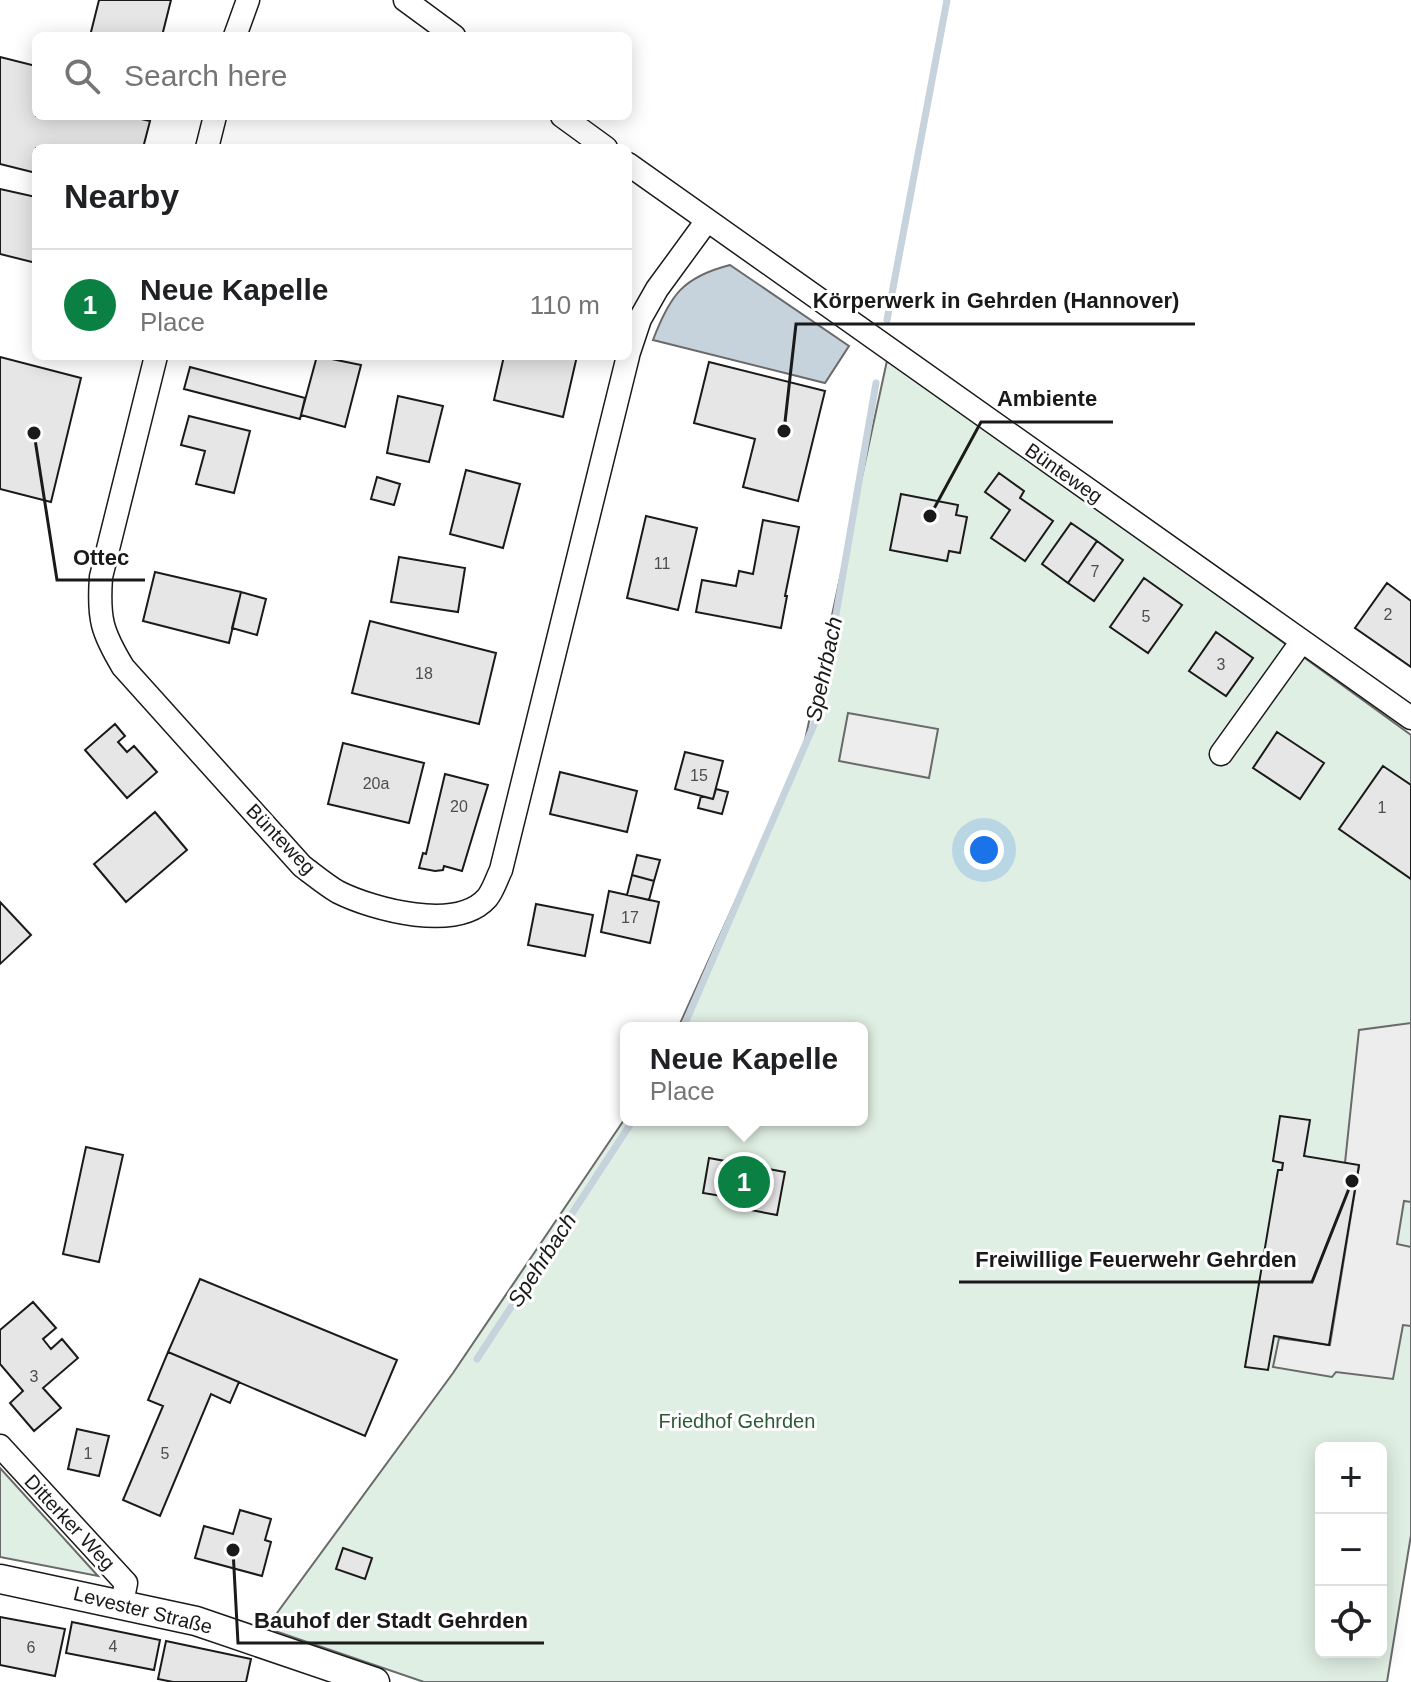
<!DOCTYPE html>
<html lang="en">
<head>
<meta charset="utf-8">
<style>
  :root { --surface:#fff; --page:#f2f2f2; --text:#202124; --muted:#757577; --line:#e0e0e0; --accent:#0b8043 }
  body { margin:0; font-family:Arial,sans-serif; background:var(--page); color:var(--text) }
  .controls { position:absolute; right:24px; bottom:24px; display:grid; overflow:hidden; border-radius:12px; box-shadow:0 4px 20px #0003 }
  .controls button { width:72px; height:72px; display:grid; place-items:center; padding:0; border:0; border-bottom:2px solid var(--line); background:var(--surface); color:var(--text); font:40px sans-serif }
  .you { position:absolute; left:984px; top:850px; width:28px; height:28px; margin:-20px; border:6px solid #fff; border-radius:50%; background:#1a73e8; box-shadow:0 0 0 12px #1a73e833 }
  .badge { display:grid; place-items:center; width:52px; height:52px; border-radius:50%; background:var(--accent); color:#fff; font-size:26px; font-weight:700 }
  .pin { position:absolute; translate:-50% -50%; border:4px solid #fff; box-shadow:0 2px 8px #0006 }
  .popup { position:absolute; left:620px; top:1022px; width:248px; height:104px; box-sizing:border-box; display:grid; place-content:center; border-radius:12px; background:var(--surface); filter:drop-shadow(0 2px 6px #0005); font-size:26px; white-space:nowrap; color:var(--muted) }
  .popup b { font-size:30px; color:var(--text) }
  .popup::after { content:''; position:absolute; left:50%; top:100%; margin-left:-16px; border:16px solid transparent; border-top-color:var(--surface) }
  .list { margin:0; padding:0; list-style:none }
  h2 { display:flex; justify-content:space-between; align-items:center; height:104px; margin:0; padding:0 32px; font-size:34px }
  h2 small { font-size:26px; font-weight:400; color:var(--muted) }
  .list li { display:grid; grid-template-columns:52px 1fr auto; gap:24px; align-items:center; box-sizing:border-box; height:112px; padding:0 32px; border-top:2px solid var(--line) }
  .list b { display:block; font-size:30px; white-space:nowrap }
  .list p { margin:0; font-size:26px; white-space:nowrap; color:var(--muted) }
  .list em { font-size:26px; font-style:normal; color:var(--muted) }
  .icon { flex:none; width:44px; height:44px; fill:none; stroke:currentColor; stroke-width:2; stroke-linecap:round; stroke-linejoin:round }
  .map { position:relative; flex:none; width:1411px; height:1682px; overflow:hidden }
  .search { position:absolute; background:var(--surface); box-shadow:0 4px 20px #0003; left:32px; top:32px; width:600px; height:88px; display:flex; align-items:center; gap:20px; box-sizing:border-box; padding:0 28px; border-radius:12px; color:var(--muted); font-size:30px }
  .panel { position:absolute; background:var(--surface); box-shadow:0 4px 20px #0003; left:32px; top:144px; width:600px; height:216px; border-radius:12px }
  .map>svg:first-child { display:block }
</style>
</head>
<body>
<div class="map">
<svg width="1411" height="1682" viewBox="0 0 1411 1682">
  <rect width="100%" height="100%" fill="#fff"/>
  <path fill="#e0efe3" stroke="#6a6a6a" stroke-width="2" fill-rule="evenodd" d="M 888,356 L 1411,735 L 1411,1535 L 1387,1682 L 424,1682 L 266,1628 L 453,1373 L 626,1117 L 626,1120 L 862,1120 L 862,1028 L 678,1028 L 802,754 ZM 1321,1448 L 1381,1448 L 1381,1652 L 1321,1652 Z
    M 0,1468 L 98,1576 L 0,1557 Z"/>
  <path fill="#ededed" stroke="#6a6a6a" stroke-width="2" d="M 848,713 L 938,729 L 929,778 L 839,761 Z
    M 1411,1023 L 1411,1202 L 1404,1201 L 1397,1244 L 1411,1247 L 1411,1326 L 1403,1325 L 1393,1379 L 1336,1372 L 1332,1377 L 1273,1367 L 1279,1338 L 1330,1345 L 1359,1166 L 1345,1163 L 1359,1030 Z"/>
  <path fill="#c6d2dc" stroke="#6a6a6a" stroke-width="2" d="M 730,265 L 849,346 L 825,383 L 653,340 C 670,295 683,277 730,265 Z"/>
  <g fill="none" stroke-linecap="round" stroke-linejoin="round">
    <path stroke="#c6d2dc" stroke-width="7" d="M 887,320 L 947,0
      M 683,1028 L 819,713 L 876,383
      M 477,1359 L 633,1120"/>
  </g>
  <path fill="#e6e6e6" stroke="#1a1a1a" stroke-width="2" d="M 99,0 L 171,0 L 162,36 L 90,36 Z
    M 0,57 L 36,66 L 36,116 L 128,116 L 150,121 L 143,148 L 36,148 L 36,173 L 0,164 Z
    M 0,189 L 36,197 L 36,263 L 0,254 Z
    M 317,356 L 361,365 L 345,427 L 301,415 Z
    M 504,356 L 577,356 L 563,417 L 494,400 Z
    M 0,357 L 81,378 L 51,502 L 0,489 Z
    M 709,362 L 825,391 L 798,501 L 743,487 L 755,439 L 694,423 Z
    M 190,367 L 305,398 L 300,419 L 184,389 Z
    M 398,396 L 443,406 L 429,462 L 387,453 Z
    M 189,416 L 250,431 L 234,493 L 196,484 L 205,451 L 181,445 Z
    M 466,470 L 520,484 L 503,548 L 450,534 Z
    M 999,473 L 1024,491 L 1020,498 L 1053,521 L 1025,561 L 991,538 L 1010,510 L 985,492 Z
    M 377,477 L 400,484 L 394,505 L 371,499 Z
    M 901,494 L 958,505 L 956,515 L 967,517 L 960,553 L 949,551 L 947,561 L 890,550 Z
    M 646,516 L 697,528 L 678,610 L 627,598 Z
    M 763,520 L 799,527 L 785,596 L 787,596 L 781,628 L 696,612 L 702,580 L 736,586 L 739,571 L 753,574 Z
    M 1071,523 L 1097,541 L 1068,583 L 1042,564 Z
    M 1097,541 L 1123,560 L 1094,601 L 1068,583 Z
    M 399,557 L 465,568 L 458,612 L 391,602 Z
    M 155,572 L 241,592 L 229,643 L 143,621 Z
    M 1144,578 L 1182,605 L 1148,653 L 1110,627 Z
    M 1387,583 L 1411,601 L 1411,667 L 1355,628 Z
    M 241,592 L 266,599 L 257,635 L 232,628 Z
    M 370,621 L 496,653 L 479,724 L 352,693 Z
    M 1216,632 L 1253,658 L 1226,696 L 1189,671 Z
    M 115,724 L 125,736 L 118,742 L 127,752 L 134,746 L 157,772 L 127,798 L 85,750 Z
    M 1277,732 L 1324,763 L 1300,799 L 1253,768 Z
    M 343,743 L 424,763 L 409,823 L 328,804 Z
    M 685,752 L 723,761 L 713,799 L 675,789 Z
    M 1383,766 L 1411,785 L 1411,879 L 1339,829 Z
    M 560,772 L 637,791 L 627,832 L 550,814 Z
    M 445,774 L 488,785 L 462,871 L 444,866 L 443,870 L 435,871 L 419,868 L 423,853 L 426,854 Z
    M 716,789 L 728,792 L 722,814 L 698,808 L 701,796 L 713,799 Z
    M 155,812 L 187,850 L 126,902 L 94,864 Z
    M 637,855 L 660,860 L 654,881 L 632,875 Z
    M 632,875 L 654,881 L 649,900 L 627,895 Z
    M 609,891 L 659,902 L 650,943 L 601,932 Z
    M 0,902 L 31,935 L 0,964 Z
    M 536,904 L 593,915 L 585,956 L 528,945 Z
    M 1280,1116 L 1310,1120 L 1304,1156 L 1359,1165 L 1329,1345 L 1274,1336 L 1268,1370 L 1245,1367 L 1278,1170 L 1282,1170 L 1283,1163 L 1273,1161 Z
    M 86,1147 L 123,1155 L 99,1262 L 63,1254 Z
    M 709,1158 L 785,1172 L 777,1215 L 740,1208 L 741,1199 L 703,1193 Z
    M 200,1279 L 397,1360 L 365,1436 L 168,1352 Z
    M 33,1302 L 56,1328 L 43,1339 L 51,1349 L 62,1339 L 78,1358 L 43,1388 L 61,1408 L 34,1431 L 10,1403 L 23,1391 L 0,1364 L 0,1330 Z
    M 168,1352 L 239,1382 L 230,1403 L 211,1394 L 160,1516 L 123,1500 L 163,1406 L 148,1400 Z
    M 77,1429 L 109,1436 L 99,1476 L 68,1469 Z
    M 240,1510 L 271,1519 L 265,1540 L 271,1542 L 262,1576 L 195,1558 L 204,1526 L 233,1534 Z
    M 343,1548 L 372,1558 L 365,1579 L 336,1569 Z
    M 0,1617 L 65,1629 L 55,1676 L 0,1665 Z
    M 72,1622 L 160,1640 L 154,1670 L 66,1653 Z
    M 166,1641 L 251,1659 L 246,1682 L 173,1682 L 158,1679 Z"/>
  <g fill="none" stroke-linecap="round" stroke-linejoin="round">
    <g stroke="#1a1a1a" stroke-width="25">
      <path id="minor" d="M 405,0 L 454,36
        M 235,36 L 248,0
        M 562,116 L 606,148
        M 207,148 L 215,116
        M 628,164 L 1411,718
        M 628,355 L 640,319 L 657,289 L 706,222
        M 156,356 L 101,577 C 98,619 102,632 123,667 L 302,866 C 314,875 326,885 338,892 C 374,910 457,932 487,898 C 493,891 497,878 501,870 L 628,356
        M 1221,754 L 1302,641
        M 0,1446 L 126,1583 L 122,1603"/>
    </g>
    <g stroke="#1a1a1a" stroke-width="31">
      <path id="tertiary" d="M 0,1579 L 196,1621 L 375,1682"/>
    </g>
    <use href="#minor" stroke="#fff" stroke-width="22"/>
    <use href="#tertiary" stroke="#fff" stroke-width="28"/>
  </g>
  <g text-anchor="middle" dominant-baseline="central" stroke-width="6" stroke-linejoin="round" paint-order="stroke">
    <g font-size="16" fill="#4d4d4d">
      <text x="662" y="563">11</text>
      <text x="1095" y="571">7</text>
      <text x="1388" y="614">2</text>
      <text x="1146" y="616">5</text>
      <text x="1221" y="664">3</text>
      <text x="424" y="673">18</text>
      <text x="699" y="775">15</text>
      <text x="376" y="783">20a</text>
      <text x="459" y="806">20</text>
      <text x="1382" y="807">1</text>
      <text x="630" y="917">17</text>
      <text x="34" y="1376">3</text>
      <text x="88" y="1453">1</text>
      <text x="165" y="1453">5</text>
      <text x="113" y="1646">4</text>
      <text x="31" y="1647">6</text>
    </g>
    <g font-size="20" fill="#1a1a1a" stroke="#fff">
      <text transform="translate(1064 473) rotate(35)">Bünteweg</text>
      <text transform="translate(281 839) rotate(46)">Bünteweg</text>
      <text transform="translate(70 1522) rotate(47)">Ditterker Weg</text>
      <text transform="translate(143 1610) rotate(14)">Levester Straße</text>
    </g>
    <g font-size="20" fill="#2b5a34" stroke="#fff">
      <text x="737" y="1421">Friedhof Gehrden</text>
    </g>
    <g font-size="22" font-style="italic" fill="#1a1a1a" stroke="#fff">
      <text transform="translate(824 669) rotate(-78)">Spehrbach</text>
      <text transform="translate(542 1260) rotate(-57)">Spehrbach</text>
    </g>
  </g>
  <path fill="none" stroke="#1a1a1a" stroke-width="3" d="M784 431L796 324H1195M930 516L981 422H1113M34 433L57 580H145M1352 1181L1312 1282H959M233 1550L238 1643H544"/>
  <g fill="#1a1a1a" stroke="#fff" stroke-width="3">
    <circle cx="784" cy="431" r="8"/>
    <circle cx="930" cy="516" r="8"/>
    <circle cx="34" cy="433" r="8"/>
    <circle cx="1352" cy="1181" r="8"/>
    <circle cx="233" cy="1550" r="8"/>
  </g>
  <g font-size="22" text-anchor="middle" font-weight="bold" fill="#1a1a1a" stroke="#fff" stroke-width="6" stroke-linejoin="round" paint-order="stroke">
    <text x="996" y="308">Körperwerk in Gehrden (Hannover)</text>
    <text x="1047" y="406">Ambiente</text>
    <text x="101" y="565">Ottec</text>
    <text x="1136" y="1267">Freiwillige Feuerwehr Gehrden</text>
    <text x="391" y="1628">Bauhof der Stadt Gehrden</text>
  </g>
</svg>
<div class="controls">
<button>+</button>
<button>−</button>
<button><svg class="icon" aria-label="locate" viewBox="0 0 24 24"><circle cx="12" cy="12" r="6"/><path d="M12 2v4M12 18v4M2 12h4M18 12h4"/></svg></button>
</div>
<div class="you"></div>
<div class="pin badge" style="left:744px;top:1182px">1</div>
<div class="popup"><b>Neue Kapelle</b>Place</div>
<div class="search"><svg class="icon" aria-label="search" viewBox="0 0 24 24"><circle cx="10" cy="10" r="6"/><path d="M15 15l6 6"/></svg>Search here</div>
<section class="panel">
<h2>Nearby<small></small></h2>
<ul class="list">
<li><span class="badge">1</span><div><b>Neue Kapelle</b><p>Place</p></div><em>110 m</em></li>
</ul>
</section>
</div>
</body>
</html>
